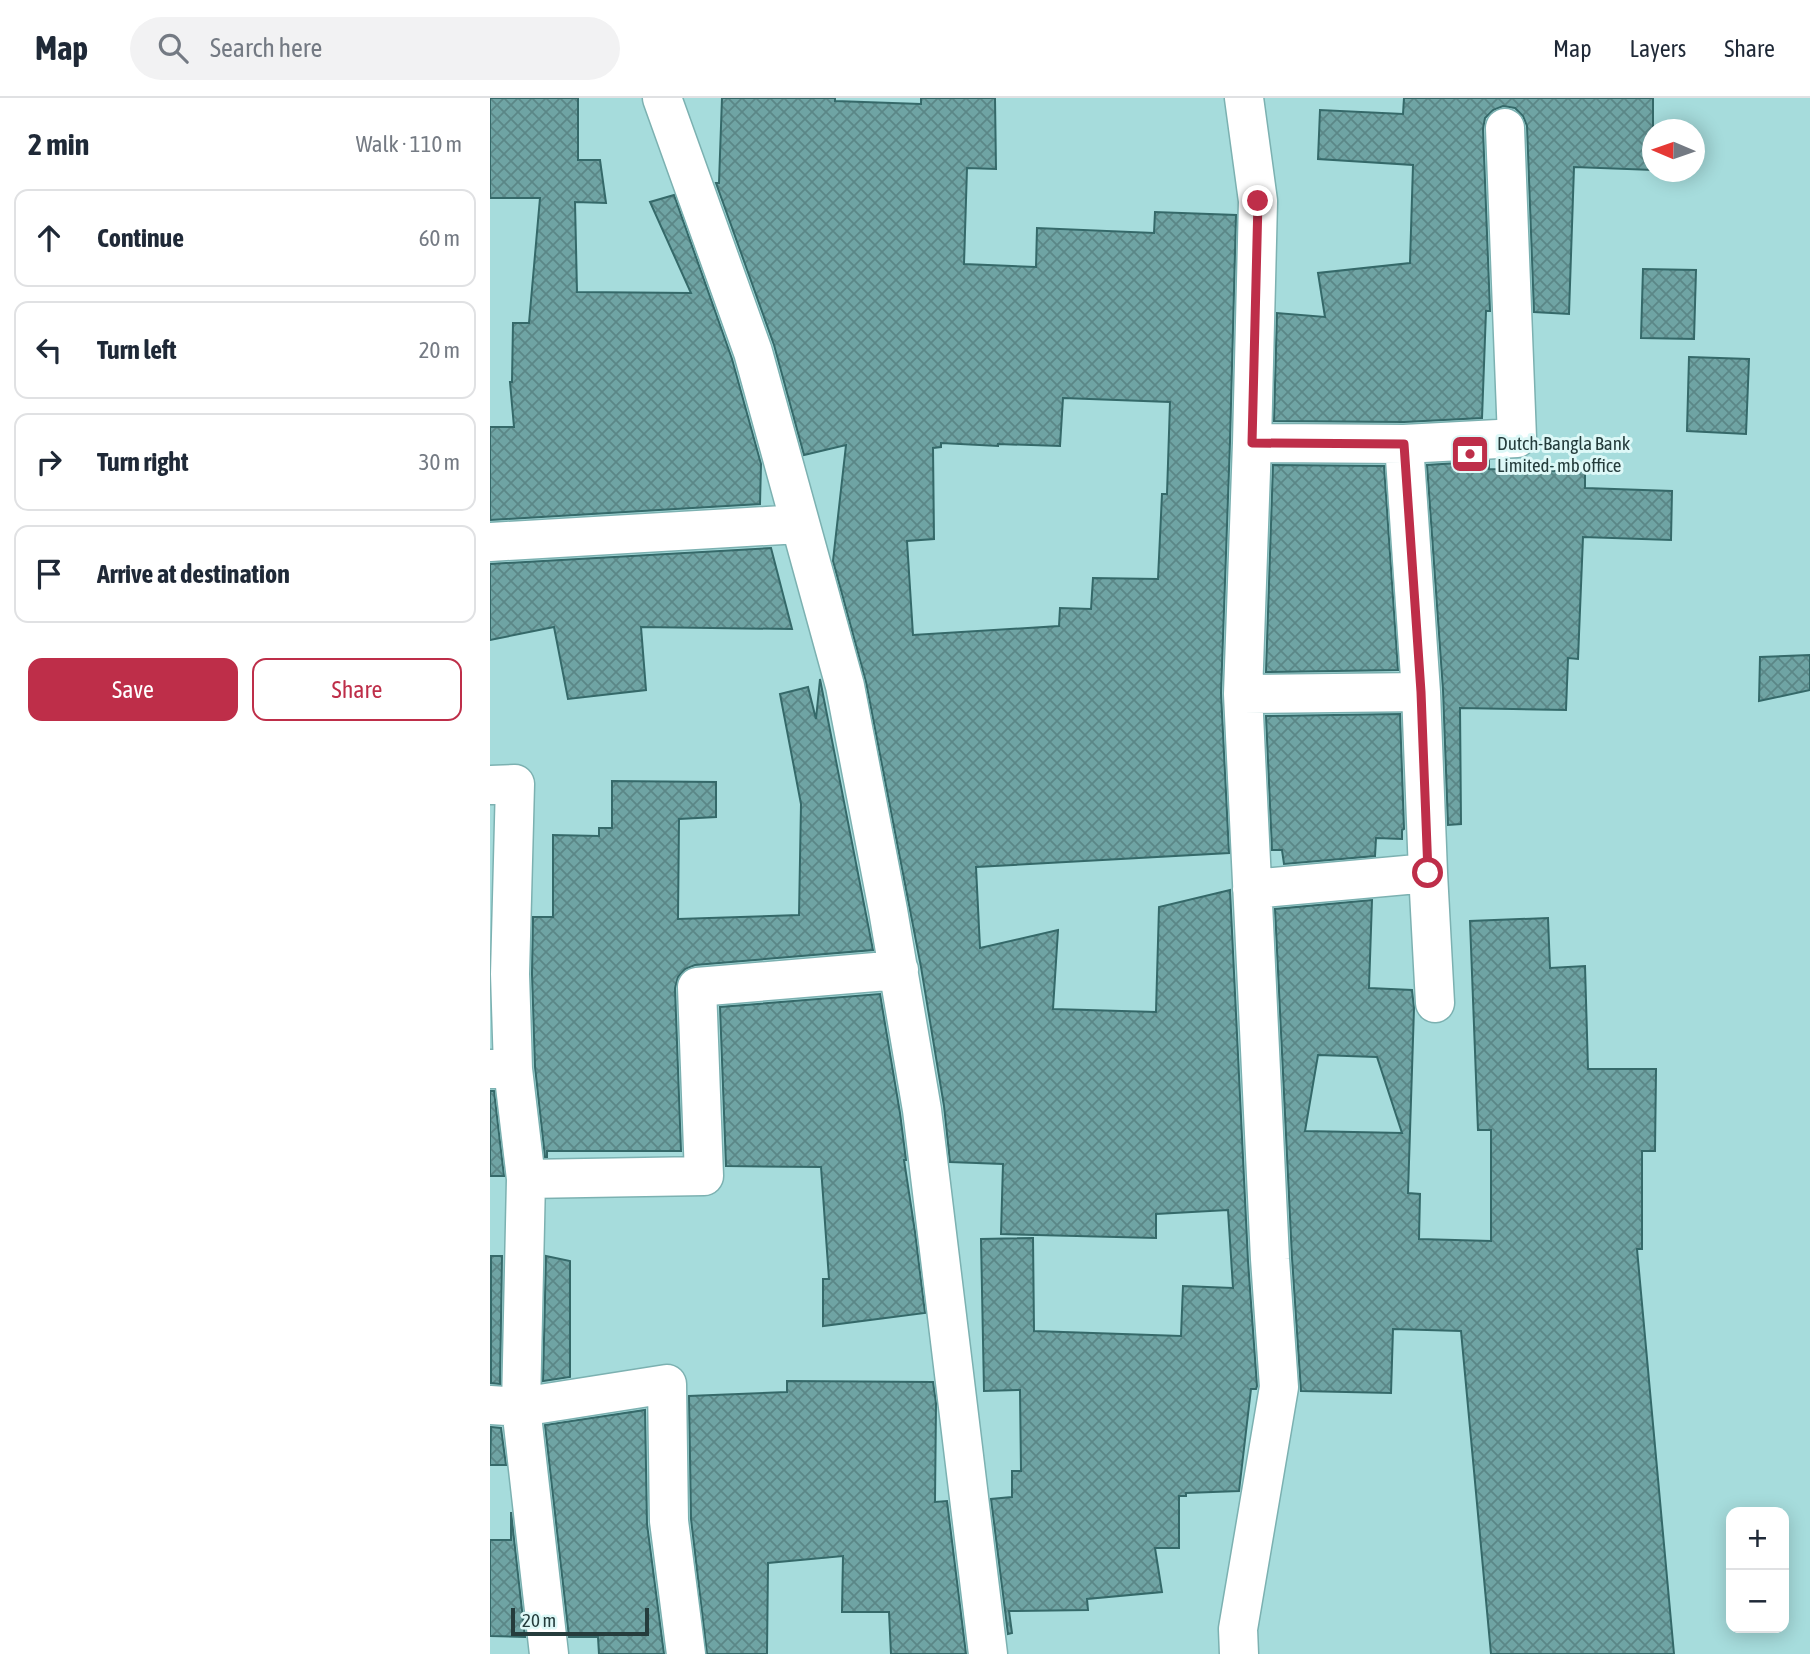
<!DOCTYPE html>
<html lang="en">
<head>
<meta charset="utf-8">
<style>
  :root { --surface:#fff; --page:#f2f2f3; --text:#1f2937; --muted:#747a83; --line:#e0e1e3; --accent:#be2e49 }
  body { margin:0; font-family:"Asap Condensed",sans-serif; background:var(--page); color:var(--text) }
  .controls { position:absolute; right:21px; bottom:21px; display:grid; overflow:hidden; border-radius:14px; box-shadow:0 4px 18px #0003 }
  .controls button { width:63px; height:63px; display:grid; place-items:center; padding:0; border:0; border-bottom:2px solid var(--line); background:var(--surface); color:var(--text); font:35px sans-serif }
  .compass { position:absolute; left:1152px; top:21px; width:63px; height:63px; border-radius:50%; background:var(--surface); box-shadow:0 4px 18px #0003; rotate:272deg }
  .scale { position:absolute; left:21px; bottom:18px; width:138px; box-sizing:border-box; padding-left:7px; border:4px solid #253c3c; border-top:0; font-size:19px; line-height:24px; white-space:nowrap; color:#253c3c; -webkit-text-stroke:5px #ddf8f7; paint-order:stroke }
  .stop { position:absolute; width:21px; height:21px; margin:-16px; border:5px solid #be2e49; border-radius:50%; background:#fff }
  .stop.end { background:#be2e49; border-color:#fff; box-shadow:0 2px 7px #0008 }
  .list { margin:0; padding:0; list-style:none }
  h2 { display:flex; justify-content:space-between; align-items:center; height:91px; margin:0; padding:0 28px; font-size:30px }
  h2 small { font-size:23px; font-weight:400; color:var(--muted) }
  .list li { display:grid; grid-template-columns:46px 1fr auto; gap:21px; align-items:center; box-sizing:border-box; height:98px; margin:0 14px 14px; padding:0 14px; border:2px solid var(--line); border-radius:14px }
  .list b { display:block; font-size:26px; white-space:nowrap }
  .list em { font-size:23px; font-style:normal; color:var(--muted) }
  .actions { display:flex; gap:14px; padding:21px 28px }
  .actions a { flex:1; padding:16px 0; border:2px solid var(--accent); border-radius:14px; text-align:center; font-size:24px; color:var(--accent) }
  .actions .main { background:var(--accent); color:#fff }
  .icon { flex:none; width:38px; height:38px; fill:none; stroke:currentColor; stroke-width:2; stroke-linecap:round; stroke-linejoin:round }
  .map { position:relative; flex:none; width:1320px; height:1556px; overflow:hidden }
  header { display:flex; align-items:center; gap:42px; box-sizing:border-box; height:98px; padding:0 35px; background:var(--surface); border-bottom:2px solid var(--line) }
  header strong { font-size:33px }
  nav { display:flex; gap:38px; margin-inline-start:auto; font-size:24px }
  .search { width:490px; height:63px; background:var(--page); display:flex; align-items:center; gap:18px; box-sizing:border-box; padding:0 24px; border-radius:38px; color:var(--muted); font-size:26px }
  main { display:flex }
  aside { flex:1; background:var(--surface) }
  .map>svg:first-child { display:block }
</style>
</head>
<body>
<header>
<strong>Map</strong>
<div class="search"><svg class="icon" aria-label="search" viewBox="0 0 24 24"><circle cx="10" cy="10" r="6"/><path d="M15 15l6 6"/></svg>Search here</div>
<nav><a>Map</a><a>Layers</a><a>Share</a></nav>
</header>
<main>
<aside>
<h2>2 min<small>Walk · 110 m</small></h2>
<ul class="list">
<li><svg class="icon" aria-label="ahead" viewBox="0 0 24 24"><path d="M12 20V5M6 11l6-6 6 6"/></svg><div><b>Continue</b></div><em>60 m</em></li>
<li><svg class="icon" aria-label="left" viewBox="0 0 24 24"><path d="M17 20v-9H6M10 6l-5 5 5 5"/></svg><div><b>Turn left</b></div><em>20 m</em></li>
<li><svg class="icon" aria-label="right" viewBox="0 0 24 24"><path d="M7 20v-9h11M14 6l5 5-5 5"/></svg><div><b>Turn right</b></div><em>30 m</em></li>
<li><svg class="icon" aria-label="arrive" viewBox="0 0 24 24"><path d="M6 21V4h12l-3 4 3 4H6"/></svg><div><b>Arrive at destination</b></div></li>
</ul>
<div class="actions"><a class="main">Save</a><a>Share</a></div>
</aside>
<div class="map">
<svg width="1320" height="1556" viewBox="0 0 1320 1556">
  <defs>
    <pattern id="building-cross-hatch" width="8" height="8" patternUnits="userSpaceOnUse" patternTransform="scale(1.75)"><rect width="8" height="8" fill="#6fa4a4"/><path d="M0 0l8 8M0 8l8-8" fill="none" stroke="#5b8787"/></pattern>
  </defs>
  <rect width="100%" height="100%" fill="#a6dcdc"/>
  <path fill="url(#building-cross-hatch)" stroke="#356969" stroke-width="2" fill-rule="evenodd" d="M 0,0 L 88,0 L 88,62 L 110,62 L 116,105 L 85,104 L 87,194 L 201,195 L 160,104 L 184,97 L 242,261 L 271,366 L 270,406 L 0,422 L 0,329 L 24,329 L 20,284 L 22,284 L 23,225 L 39,225 L 50,100 L 0,100 Z
    M 232,0 L 345,0 L 345,3 L 431,6 L 431,0 L 505,0 L 506,71 L 477,70 L 474,166 L 546,169 L 547,130 L 664,135 L 665,114 L 746,117 L 740,344 L 731,595 L 739,755 L 486,769 L 490,850 L 568,832 L 563,911 L 666,914 L 669,809 L 740,792 L 758,1163 L 767,1288 L 766,1291 L 761,1291 L 749,1393 L 696,1395 L 696,1398 L 689,1398 L 689,1450 L 665,1450 L 672,1494 L 597,1501 L 598,1512 L 519,1513 L 522,1535 L 518,1536 L 501,1401 L 522,1399 L 522,1373 L 531,1373 L 530,1292 L 494,1293 L 491,1141 L 543,1140 L 544,1233 L 691,1238 L 693,1188 L 743,1190 L 738,1112 L 666,1116 L 666,1140 L 511,1136 L 513,1066 L 460,1064 L 454,1008 L 431,869 L 376,584 L 343,463 L 356,347 L 314,357 L 284,247 L 226,85 L 229,85 ZM 573,300 L 680,304 L 677,396 L 672,396 L 668,481 L 603,480 L 601,511 L 570,510 L 569,528 L 423,537 L 417,443 L 444,441 L 443,350 L 451,349 L 451,345 L 508,348 L 508,346 L 570,348 Z
    M 914,0 L 1163,0 L 1163,72 L 1084,69 L 1079,216 L 1044,214 L 1037,28 L 1033,18 L 1025,10 L 1013,8 L 1003,12 L 995,20 L 993,31 L 1000,213 L 996,213 L 992,320 L 914,324 L 784,323 L 787,215 L 835,219 L 828,175 L 920,165 L 923,67 L 828,61 L 830,12 L 913,16 Z
    M 1153,171 L 1206,172 L 1204,241 L 1151,240 Z
    M 1199,259 L 1259,261 L 1256,336 L 1197,333 Z
    M 999,363 L 999,371 L 1095,374 L 1095,390 L 1182,393 L 1181,442 L 1093,439 L 1088,561 L 1078,560 L 1076,612 L 970,610 L 971,726 L 958,727 L 953,592 L 937,367 Z
    M 783,367 L 894,368 L 908,572 L 776,574 Z
    M 281,450 L 302,531 L 151,529 L 156,592 L 78,601 L 64,529 L 0,542 L 0,466 Z
    M 1320,557 L 1320,592 L 1269,603 L 1270,559 Z
    M 330,581 L 383,852 L 205,867 L 195,871 L 188,879 L 185,890 L 191,1053 L 57,1053 L 57,1059 L 55,1059 L 45,969 L 42,876 L 43,819 L 63,819 L 63,737 L 109,738 L 109,730 L 122,730 L 122,683 L 226,684 L 226,719 L 189,721 L 188,821 L 309,817 L 311,706 L 290,596 L 318,589 L 326,621 Z
    M 910,616 L 914,731 L 912,732 L 912,741 L 886,740 L 885,758 L 794,766 L 792,752 L 782,752 L 776,618 Z
    M 882,802 L 879,890 L 922,892 L 924,910 L 918,1095 L 930,1096 L 929,1141 L 1001,1143 L 1001,1032 L 988,1032 L 980,823 L 1058,820 L 1060,870 L 1095,868 L 1098,971 L 1166,971 L 1165,1053 L 1152,1053 L 1152,1151 L 1147,1151 L 1184,1556 L 1001,1556 L 971,1233 L 903,1231 L 901,1295 L 811,1293 L 802,1160 L 785,811 ZM 828,957 L 887,959 L 912,1035 L 815,1033 Z
    M 390,896 L 410,1015 L 416,1062 L 414,1062 L 425,1134 L 435,1215 L 333,1228 L 333,1181 L 339,1181 L 331,1069 L 236,1068 L 230,909 Z
    M 0,993 L 4,993 L 14,1078 L 0,1078 Z
    M 1,1158 L 12,1158 L 10,1286 L 1,1285 Z
    M 56,1158 L 80,1163 L 80,1279 L 53,1283 Z
    M 297,1283 L 443,1284 L 446,1305 L 445,1404 L 457,1403 L 476,1556 L 401,1556 L 399,1514 L 352,1514 L 353,1458 L 278,1465 L 277,1556 L 217,1556 L 201,1421 L 199,1298 L 297,1294 Z
    M 155,1312 L 157,1426 L 174,1556 L 109,1556 L 108,1539 L 79,1539 L 55,1327 Z
    M 1,1329 L 11,1330 L 16,1367 L 0,1367 Z
    M 21,1414 L 35,1539 L 0,1538 L 0,1442 L 21,1442 Z"/>
  <g fill="none" stroke-linecap="round" stroke-linejoin="round">
    <g stroke="#7cb1b1" stroke-width="41">
      <path id="street" d="M 172,0 L 263,254 L 355,588 L 398,812 L 432,1012 L 498,1556
        M 762,345 L 914,346 L 1027,340 L 1015,30
        M 914,346 L 931,594 L 938,775 L 945,905
        M 0,444 L 310,426
        M 753,596 L 931,594
        M 0,687 L 25,686 L 20,876 L 23,971 L 0,971
        M 762,791 L 938,775
        M 23,971 L 36,1081
        M 0,1307 L 31,1309 L 59,1556
        M 196,1556 L 179,1423 L 177,1286 L 31,1309 L 36,1081 L 214,1078 L 207,889 L 409,872
        M 749,1556 L 748,1531 L 789,1289 L 780,1161 L 753,596 L 762,345 L 768,103 L 754,0"/>
    </g>
    <use href="#street" stroke="#fff" stroke-width="38"/>
  </g>
  <g fill="none" stroke-linecap="round" stroke-linejoin="round">
    <path stroke="#be2e49" stroke-width="9" d="M 768,103 L 762,345 L 914,346 L 931,594 L 938,775"/>
  </g>
  <defs>
    <g id="bank-square" transform="scale(2.0125)"><rect x="-9" y="-9" width="18" height="18" rx="4" fill="#be2e49" stroke="#ddf8f7"/><path d="M-6-4H6V4H-6ZM0-2.3a2.3 2.3 0 1 0 0 4.6a2.3 2.3 0 1 0 0-4.6Z" fill="#fff"/></g>
  </defs>
  <g fill-rule="evenodd">
    <use href="#bank-square" x="980" y="356"/>
  </g>
  <g text-anchor="middle" dominant-baseline="central" stroke-width="6" stroke-linejoin="round" paint-order="stroke">
    <g font-size="19" fill="#253c3c" stroke="#ddf8f7" text-anchor="start">
      <text x="1007" y="345">Dutch-Bangla Bank<tspan x="1007" dy="22">Limited- mb office</tspan></text>
    </g>
  </g>
</svg>
<div class="controls">
<button>+</button>
<button>−</button>
</div>
<svg class="compass" viewBox="-18 -18 36 36"><path d="M0-13l5 13h-10z" fill="#e53935"/><path d="M0 13l5-13h-10z" fill="#747a83"/></svg>
<div class="scale">20 m</div>
<div class="stop" style="left:938px;top:775px"></div>
<div class="stop end" style="left:768px;top:103px"></div>
</div>
</main>
</body>
</html>
